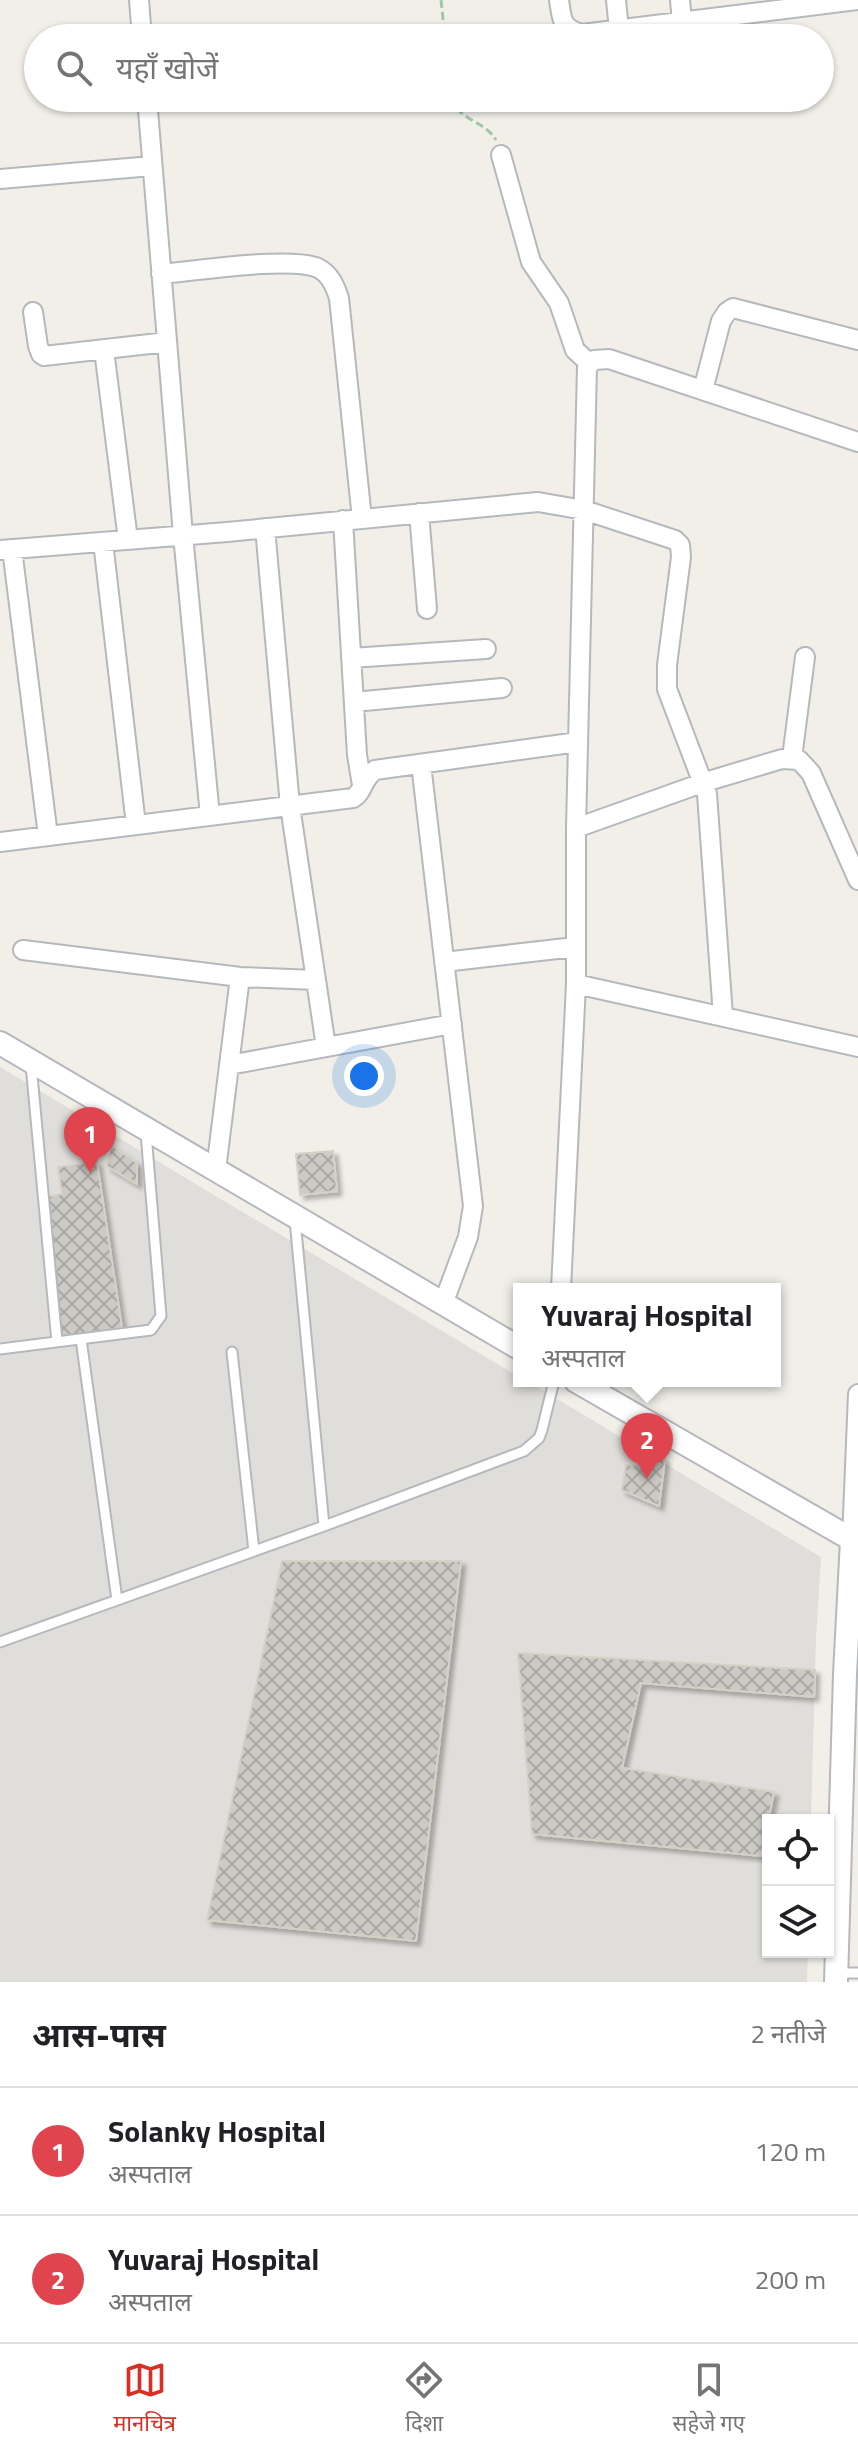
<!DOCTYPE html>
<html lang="hi">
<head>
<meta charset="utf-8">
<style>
  :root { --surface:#fff; --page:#f2f2f2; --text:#202124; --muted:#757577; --line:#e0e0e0; --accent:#d93025 }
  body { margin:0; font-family:"Titillium Web","Noto Sans Devanagari",sans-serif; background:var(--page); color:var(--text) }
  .controls { position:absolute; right:24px; bottom:24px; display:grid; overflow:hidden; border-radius:0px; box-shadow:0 2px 6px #0004 }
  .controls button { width:72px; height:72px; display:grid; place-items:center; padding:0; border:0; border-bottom:2px solid var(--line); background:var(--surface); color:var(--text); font:40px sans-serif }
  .you { position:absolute; left:364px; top:1076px; width:28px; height:28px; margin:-20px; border:6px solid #fff; border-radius:50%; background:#1a73e8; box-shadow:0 0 0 12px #1a73e833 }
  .badge { display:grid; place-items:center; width:52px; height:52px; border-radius:50%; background:var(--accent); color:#fff; font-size:26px; font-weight:700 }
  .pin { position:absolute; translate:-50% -66px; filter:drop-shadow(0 2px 4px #0008) }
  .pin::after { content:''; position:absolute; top:42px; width:28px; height:24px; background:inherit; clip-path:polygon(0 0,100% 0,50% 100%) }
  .popup { position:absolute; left:513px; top:1283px; width:268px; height:104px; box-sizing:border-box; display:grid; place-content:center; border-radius:0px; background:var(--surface); filter:drop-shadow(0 2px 6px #0005); font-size:26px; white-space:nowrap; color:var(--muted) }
  .popup b { font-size:30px; color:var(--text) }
  .popup::after { content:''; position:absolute; left:50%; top:100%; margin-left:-16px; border:16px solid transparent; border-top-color:var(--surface) }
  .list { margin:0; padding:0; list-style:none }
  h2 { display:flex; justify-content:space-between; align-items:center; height:104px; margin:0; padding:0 32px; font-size:34px }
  h2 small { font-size:26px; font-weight:400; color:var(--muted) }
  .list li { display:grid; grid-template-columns:52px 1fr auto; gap:24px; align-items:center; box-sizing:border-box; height:128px; padding:0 32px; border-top:2px solid var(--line) }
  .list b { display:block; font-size:30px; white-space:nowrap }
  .list p { margin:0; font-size:26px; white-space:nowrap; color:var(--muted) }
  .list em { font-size:26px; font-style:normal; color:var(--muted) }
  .icon { flex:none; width:44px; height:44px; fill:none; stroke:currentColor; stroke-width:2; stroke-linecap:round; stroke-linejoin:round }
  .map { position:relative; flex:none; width:858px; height:1982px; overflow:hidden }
  .search { position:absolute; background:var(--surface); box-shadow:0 2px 6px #0004; left:24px; right:24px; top:24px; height:88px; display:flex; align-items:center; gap:20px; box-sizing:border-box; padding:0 28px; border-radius:44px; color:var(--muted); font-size:30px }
  .sheet { height:360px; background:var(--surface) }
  nav { display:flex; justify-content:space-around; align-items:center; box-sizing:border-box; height:112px; border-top:2px solid var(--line); background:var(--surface); font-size:22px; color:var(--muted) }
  nav a { display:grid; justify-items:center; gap:4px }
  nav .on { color:var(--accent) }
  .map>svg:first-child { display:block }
</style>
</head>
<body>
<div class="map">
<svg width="858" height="1982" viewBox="0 0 858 1982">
  <defs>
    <pattern id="building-cross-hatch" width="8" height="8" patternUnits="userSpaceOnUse" patternTransform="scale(2)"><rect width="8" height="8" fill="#cccac5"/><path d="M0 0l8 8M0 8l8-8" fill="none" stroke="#a9a8a4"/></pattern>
    <filter id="shadow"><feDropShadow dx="4.5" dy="4.5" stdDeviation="2" flood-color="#0004"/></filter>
  </defs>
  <rect width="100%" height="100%" fill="#f1efe8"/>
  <path fill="#e0deda" d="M 0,1067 L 519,1377 L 519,1381 L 527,1381 L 821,1557 L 816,1637 L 811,1820 L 768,1820 L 768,1952 L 808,1952 L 807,1982 L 0,1982 Z"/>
  <path fill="url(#building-cross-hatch)" stroke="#d6d1c6" stroke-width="2" filter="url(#shadow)" d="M 111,1145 L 137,1163 L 137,1184 L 107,1166 Z
    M 333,1151 L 337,1191 L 300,1195 L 296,1154 Z
    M 97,1162 L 122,1328 L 60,1337 L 39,1198 L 62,1194 L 58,1167 Z
    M 643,1451 L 665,1459 L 659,1506 L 622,1490 L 626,1465 L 641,1466 Z
    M 282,1561 L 461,1561 L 416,1941 L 207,1920 Z
    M 518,1653 L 815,1670 L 814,1697 L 641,1683 L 622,1768 L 774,1792 L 761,1856 L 532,1834 Z"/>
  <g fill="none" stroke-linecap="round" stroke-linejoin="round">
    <g stroke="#b5b8bc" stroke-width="13">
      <path id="service" d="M 31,1065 L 57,1342
        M 295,1220 L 324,1526
        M 81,1339 L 117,1600
        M 0,1349 L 151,1330 L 161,1316 L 146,1133
        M 232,1352 L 254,1551
        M 0,1642 L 324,1526 L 524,1451 L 539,1438 L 542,1430 L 554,1381
        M 836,1973 L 858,1973"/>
    </g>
    <g stroke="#b5b8bc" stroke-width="22">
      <path id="minor" d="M 139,0 L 142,38
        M 559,0 C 562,20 561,28 582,34 L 858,0
        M 616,0 L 619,30
        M 680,0 L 682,22
        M 147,98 L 183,535 L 210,816
        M 501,155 L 531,262 L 559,303 L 575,350 L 589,363
        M 0,179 L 152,166
        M 161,274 C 194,271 292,256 318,268 C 330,274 335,286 339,298 L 362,519
        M 33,312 L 38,346 L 41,354 L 44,356 L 167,342
        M 104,350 L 128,540
        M 703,390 L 721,321 L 727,312 L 733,308 L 858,340
        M 419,513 L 427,609
        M 343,520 L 357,755 L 362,785
        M 265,528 L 290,806 L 326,1047
        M 103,542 L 136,825
        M 12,549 L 48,836
        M 0,550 L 227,532 L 538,502 L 584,510 L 675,540 L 680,545 L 681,557 L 667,665 L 667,689 L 707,794 L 723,1016
        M 351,658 L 486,649
        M 354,702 L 502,688
        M 792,758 L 805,657
        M 421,764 L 473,1206 L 468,1237 L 443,1304
        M 576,828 L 705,782 L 782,759 L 799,760 L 811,773 L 858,880
        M 0,842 L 353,798 C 364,792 361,780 375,770 L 578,742
        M 23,950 L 240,977 L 316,980
        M 444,962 L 575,947
        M 576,984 L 858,1047
        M 229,1065 L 452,1024
        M 216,1170 L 240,977
        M 561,1289 L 576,984 L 576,828 L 587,367 L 594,360 L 609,359 L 858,442
        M 852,1540 L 858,1394"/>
    </g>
    <g stroke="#b5b8bc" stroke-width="26">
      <path id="tertiary" d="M 0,1043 L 519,1348
        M 576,1381 L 858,1543
        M 836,1982 L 845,1674 L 852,1540"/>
    </g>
    <path stroke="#9cc7a9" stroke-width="3" stroke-dasharray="8 4" stroke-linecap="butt" d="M 441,0 L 445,38
      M 451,98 C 458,120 485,121 496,140"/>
    <use href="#service" stroke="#fff" stroke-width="9"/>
    <use href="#minor" stroke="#fff" stroke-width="18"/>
    <use href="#tertiary" stroke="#fff" stroke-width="22"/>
  </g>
</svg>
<div class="controls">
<button><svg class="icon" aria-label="locate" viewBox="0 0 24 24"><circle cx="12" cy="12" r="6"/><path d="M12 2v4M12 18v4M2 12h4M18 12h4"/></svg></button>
<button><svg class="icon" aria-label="layers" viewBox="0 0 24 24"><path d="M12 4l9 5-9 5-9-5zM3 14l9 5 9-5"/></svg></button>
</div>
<div class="you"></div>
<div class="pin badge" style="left:90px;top:1173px;background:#e0444e">1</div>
<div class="pin badge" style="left:647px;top:1479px;background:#e0444e">2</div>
<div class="popup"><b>Yuvaraj Hospital</b>अस्पताल</div>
<div class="search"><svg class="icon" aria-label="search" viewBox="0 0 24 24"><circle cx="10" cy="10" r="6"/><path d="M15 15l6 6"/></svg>यहाँ खोजें</div>
</div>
<section class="sheet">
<h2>आस-पास<small>2 नतीजे</small></h2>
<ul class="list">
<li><span class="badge" style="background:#e0444e">1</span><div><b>Solanky Hospital</b><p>अस्पताल</p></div><em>120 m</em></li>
<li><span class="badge" style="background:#e0444e">2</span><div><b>Yuvaraj Hospital</b><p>अस्पताल</p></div><em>200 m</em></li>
</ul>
</section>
<nav>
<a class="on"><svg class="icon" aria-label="map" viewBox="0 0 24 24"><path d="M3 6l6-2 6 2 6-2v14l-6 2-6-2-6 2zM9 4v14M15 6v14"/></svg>मानचित्र</a>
<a><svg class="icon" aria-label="directions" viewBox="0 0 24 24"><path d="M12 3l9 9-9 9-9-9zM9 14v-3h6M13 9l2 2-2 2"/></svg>दिशा</a>
<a><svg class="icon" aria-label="saved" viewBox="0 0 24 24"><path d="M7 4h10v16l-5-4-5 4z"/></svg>सहेजे गए</a>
</nav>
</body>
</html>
